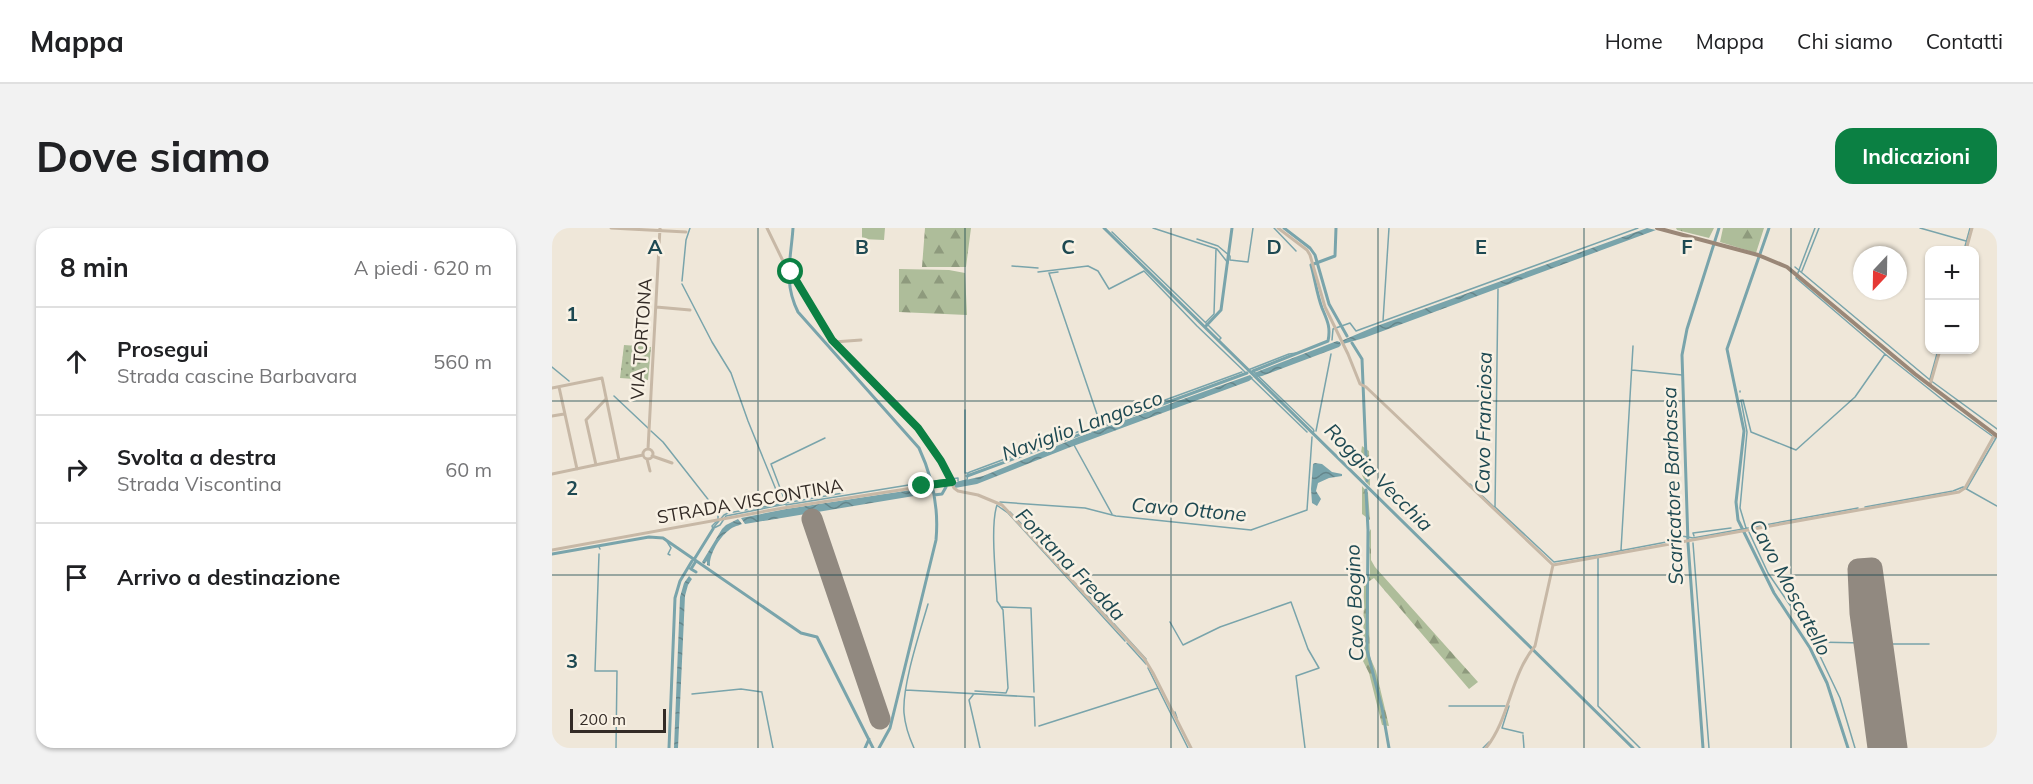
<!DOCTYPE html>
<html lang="it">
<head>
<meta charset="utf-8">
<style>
  :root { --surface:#fff; --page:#f2f2f2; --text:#202124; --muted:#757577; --line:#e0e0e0; --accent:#0b8043 }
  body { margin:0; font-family:Mulish,sans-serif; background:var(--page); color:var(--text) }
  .controls { position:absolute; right:18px; top:18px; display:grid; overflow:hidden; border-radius:12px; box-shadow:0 2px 4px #0004 }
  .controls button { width:54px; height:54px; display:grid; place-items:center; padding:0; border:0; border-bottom:2px solid var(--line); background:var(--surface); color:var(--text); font:30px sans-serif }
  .compass { position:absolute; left:1301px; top:18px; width:54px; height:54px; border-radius:50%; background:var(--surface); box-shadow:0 2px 4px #0004; rotate:202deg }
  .scale { position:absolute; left:18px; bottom:15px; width:96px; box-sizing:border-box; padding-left:6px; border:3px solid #332b26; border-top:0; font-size:16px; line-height:21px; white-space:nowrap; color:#332b26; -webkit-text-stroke:4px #f8f1e4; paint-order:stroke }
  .stop { position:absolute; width:18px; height:18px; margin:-14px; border:4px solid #0b8043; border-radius:50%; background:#fff }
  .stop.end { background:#0b8043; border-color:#fff; box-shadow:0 2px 6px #0008 }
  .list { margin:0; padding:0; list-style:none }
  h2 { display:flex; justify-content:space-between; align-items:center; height:78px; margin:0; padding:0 24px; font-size:26px }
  h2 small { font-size:20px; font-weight:400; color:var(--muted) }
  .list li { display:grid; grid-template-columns:39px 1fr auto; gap:18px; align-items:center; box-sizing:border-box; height:108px; padding:0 24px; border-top:2px solid var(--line) }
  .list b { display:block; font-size:22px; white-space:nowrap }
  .list p { margin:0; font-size:20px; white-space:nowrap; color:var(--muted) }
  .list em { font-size:20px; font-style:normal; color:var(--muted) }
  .icon { flex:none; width:33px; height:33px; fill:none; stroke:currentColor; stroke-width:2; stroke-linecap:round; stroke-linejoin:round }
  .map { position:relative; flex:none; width:1445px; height:520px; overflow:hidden; border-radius:18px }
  header { display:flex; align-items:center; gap:36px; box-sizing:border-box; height:84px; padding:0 30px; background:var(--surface); border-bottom:2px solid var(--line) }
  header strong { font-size:28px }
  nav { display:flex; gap:33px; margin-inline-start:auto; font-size:21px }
  .intro { display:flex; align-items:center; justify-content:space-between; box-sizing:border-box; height:144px; padding:0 36px }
  h1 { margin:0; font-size:42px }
  .button { padding:15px 27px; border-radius:18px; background:var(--accent); color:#fff; font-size:21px; font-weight:700 }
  main { display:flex; gap:36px; padding:0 36px }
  aside { flex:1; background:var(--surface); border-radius:18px; box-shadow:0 2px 4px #0004 }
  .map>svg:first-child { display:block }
</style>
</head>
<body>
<header>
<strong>Mappa</strong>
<nav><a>Home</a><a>Mappa</a><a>Chi siamo</a><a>Contatti</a></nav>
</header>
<div class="intro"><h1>Dove siamo</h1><a class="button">Indicazioni</a></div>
<main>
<aside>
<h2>8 min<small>A piedi · 620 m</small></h2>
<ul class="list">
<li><svg class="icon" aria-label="ahead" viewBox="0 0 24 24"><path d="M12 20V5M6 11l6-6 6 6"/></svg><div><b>Prosegui</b><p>Strada cascine Barbavara</p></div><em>560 m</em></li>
<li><svg class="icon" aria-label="right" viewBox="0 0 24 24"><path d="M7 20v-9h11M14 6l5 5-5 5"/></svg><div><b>Svolta a destra</b><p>Strada Viscontina</p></div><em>60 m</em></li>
<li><svg class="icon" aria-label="arrive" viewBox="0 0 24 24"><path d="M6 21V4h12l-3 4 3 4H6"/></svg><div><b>Arrivo a destinazione</b></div></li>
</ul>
</aside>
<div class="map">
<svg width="1445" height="520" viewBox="0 0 1445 520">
  <defs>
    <pattern id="forest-firs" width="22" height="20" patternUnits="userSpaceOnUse" patternTransform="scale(1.5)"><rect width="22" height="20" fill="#aebd9a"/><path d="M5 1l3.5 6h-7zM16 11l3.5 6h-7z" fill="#8e9a7d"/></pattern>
    <pattern id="park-dots" width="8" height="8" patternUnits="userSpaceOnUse" patternTransform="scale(1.5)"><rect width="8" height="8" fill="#aebd9a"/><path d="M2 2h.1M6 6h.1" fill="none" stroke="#8e9a7d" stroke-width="1.8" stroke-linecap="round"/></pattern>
    <pattern id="water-waves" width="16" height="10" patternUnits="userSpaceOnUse" patternTransform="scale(1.5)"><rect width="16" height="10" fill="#79a4ab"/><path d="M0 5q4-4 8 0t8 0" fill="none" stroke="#64868b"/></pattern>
  </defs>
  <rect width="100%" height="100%" fill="#efe7d9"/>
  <path fill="url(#forest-firs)" d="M 310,0 L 333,0 L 332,12 L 310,11 Z
    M 373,0 L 419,0 L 414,39 L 370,39 Z
    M 1124,0 L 1162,0 L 1157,10 L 1125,2 Z
    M 1171,0 L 1212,0 L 1204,25 L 1168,14 Z
    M 347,41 L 397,42 L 413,45 L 415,87 L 347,84 Z
    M 810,218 L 817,223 L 818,258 C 805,247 808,233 810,218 Z
    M 810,258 L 816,265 L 818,292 L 810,286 Z
    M 819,301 L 819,332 L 823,339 L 926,454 L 917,461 L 822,350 L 816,354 L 818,429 L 824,443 L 837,498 L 830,497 L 817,445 L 811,433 L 812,353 L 816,354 L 818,345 L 817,304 Z"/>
  <path fill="url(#park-dots)" d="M 72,117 L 99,119 L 96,152 L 68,150 Z"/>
  <path fill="url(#water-waves)" d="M 1095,0 L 1104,2 L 812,110 L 791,116 L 789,113 L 822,99 Z
    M 785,113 L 788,114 L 789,117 L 787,119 L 710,148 L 705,149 L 702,145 Z
    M 698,147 L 701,150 L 697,153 L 516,220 L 425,256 L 403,260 L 401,255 L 431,248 L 529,208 Z
    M 763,235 L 770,236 L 780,244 L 790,246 L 790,248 L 777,250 L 766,255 L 764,263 L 769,271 L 765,278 L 760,275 L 759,261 L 761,236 Z
    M 379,259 L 380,265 L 193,296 L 189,290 L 234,281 Z
    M 186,291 L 190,296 C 185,298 180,299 176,303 C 167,310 157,327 158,338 L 155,337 L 155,333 L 152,336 L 150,334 L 170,301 L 174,297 Z
    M 137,348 L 140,351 L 136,357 L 133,368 L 126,520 L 122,520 L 128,369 L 132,355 Z"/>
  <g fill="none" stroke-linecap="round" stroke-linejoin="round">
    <path stroke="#79a4ab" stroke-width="1.5" d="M 601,0 L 665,21 L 676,35
      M 722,0 L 744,23
      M 1368,0 L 1414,13
      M 560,4 L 655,96 L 669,110 L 667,112
      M 645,11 L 666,18 L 678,28 L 678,32 L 696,34 L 701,0
      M 1412,22 L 1418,0
      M 460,38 L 486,40
      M 1243,39 L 1378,152 L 1445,201
      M 1250,43 L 1267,0
      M 486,44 L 536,38 L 546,43 L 557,61 L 592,43 L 645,98 L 694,145
      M 497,45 L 549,198
      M 498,45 L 506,44
      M 130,53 L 134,12 L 138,0
      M 130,56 L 160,114 L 179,145 L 196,193 L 229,274
      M 946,61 L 943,279 L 1002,334 L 1045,327
      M 831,93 L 837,0
      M 654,94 L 662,86 L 664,21
      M 780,112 L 781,101 L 798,95 L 804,103 L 1086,0
      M 1333,126 L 1397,177 L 1443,210
      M 0,139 L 17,153
      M 696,142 L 737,126 L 745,125
      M 1080,142 L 1130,147
      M 701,143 L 761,201 L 762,203 L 761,205
      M 699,150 L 755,204
      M 1378,151 L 1386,122
      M 1188,163 L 1188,164
      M 62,168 L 96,200
      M 1189,172 L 1195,204 L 1188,280 L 1194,300
      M 1185,174 L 1191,172 L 1199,204 L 1244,222 L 1303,169 L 1333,126 L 1244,50 L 1263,0
      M 413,182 L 413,245 L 415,245
      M 550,195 L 690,144
      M 99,203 L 111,214 L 166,284 L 166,292 L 160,298 L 161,301
      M 764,203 L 779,126
      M 522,217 L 560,286
      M 383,253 L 406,250 L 406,253
      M 407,256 L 407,254 L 415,252 L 416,245 L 418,244 L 547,196
      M 918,256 L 942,279
      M 1415,260 L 1444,210
      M 233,273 L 219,236 L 273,210
      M 448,274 L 533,280 L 564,288 L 699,302 L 755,282 L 760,209
      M 234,277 L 375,254
      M 446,278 L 456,285 L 573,413
      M 1313,279 L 1401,263 L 1411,259 L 1445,278
      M 458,284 L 484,311
      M 161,300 L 172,287 L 176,285 L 291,265
      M 162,300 L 168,297 L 174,288 L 234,276
      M 1197,304 L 1216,345 L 1257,405 L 1288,470 L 1303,520
      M 1142,308 L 1141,305 L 1179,300
      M 114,312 L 119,320 L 116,326 L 118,327
      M 1141,315 L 1157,520
      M 47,319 L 48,321
      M 1069,322 L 1081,118
      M 47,326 L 43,443 L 65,443 L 64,520
      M 137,340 L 139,341
      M 532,363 L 594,431
      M 450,379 L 479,380 L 482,464
      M 618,394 L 631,417 L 668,399 L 739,374 L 756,421 L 767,440 L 744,448 L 753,520
      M 1262,414 L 1313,415
      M 575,415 L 594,436
      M 1332,416 L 1377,416
      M 596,440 L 636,520
      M 354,462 L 482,469 L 483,498
      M 423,463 L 454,465 L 456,460 L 451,382 L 445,373 C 444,350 438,297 445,277
      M 210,465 L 221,520
      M 140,466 L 189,461 L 210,464
      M 421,467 L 417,472 L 428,520
      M 897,478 L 953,478
      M 957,478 L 950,500 L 971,505
      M 623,484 L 625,490
      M 487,498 L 606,460
      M 971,507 L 972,520
      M 362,520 C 357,509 353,497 352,485 C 350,457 368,404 376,376
      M 931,520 L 937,514
      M 1088,520 L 1046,478 L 1046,327 L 1125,312 L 1130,308 L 1141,310 L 1306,280"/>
    <path stroke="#79a4ab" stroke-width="3" d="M 241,0 C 239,31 231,54 246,84 L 367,220 C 380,248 387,280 384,312 L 338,500 L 327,520
      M 552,0 L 1081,520
      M 732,0 L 758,20 L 763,27 L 777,76 L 795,108
      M 1217,0 L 1175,121 L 1192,203 L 1184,274 L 1186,292 L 1222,365 L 1258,420 L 1275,455 L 1296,520
      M 653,99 L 669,82 L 680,0
      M 800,115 L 810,131 L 815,253
      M 701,143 L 776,113 C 779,99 775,92 770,80 C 765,67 763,51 759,37 L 783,28 L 784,0
      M 415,248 L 695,145
      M 814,262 L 816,302 L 815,422 L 830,480 L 837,520
      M 382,267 L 390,266 L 394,259
      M 0,326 L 97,309 L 111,310 L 249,405 L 265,409 L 321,520
      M 143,330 L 161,301
      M 144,344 L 139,341 L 144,333
      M 117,520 L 123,370 L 128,353 L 140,333
      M 313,520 L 317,511
      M 1151,520 L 1136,315 L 1130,127 L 1135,101 L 1167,0"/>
    <path stroke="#918980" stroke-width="21" d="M 260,291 L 328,491
      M 1326,520 L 1308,385 L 1306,341 L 1320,340 L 1345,520"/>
    <path stroke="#c7b8a6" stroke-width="3" d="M 59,0 L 134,4
      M 215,0 L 232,35 L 239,44 L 280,112 L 366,200 L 389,233 L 402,260 L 406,263 L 426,267 L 450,277 L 592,430 L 601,445 L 639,520
      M 726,0 L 755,22 L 758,27 L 773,79 L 796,126 L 808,156 L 814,159 L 1001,337
      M 1414,22 L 1420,0
      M 104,79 L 138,82
      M 282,114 L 309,112
      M 1378,157 L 1388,122
      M 7,159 L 25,241
      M 0,160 L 50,150 L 67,232
      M 0,188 L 12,186
      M 96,221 L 108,0
      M91 226a5 5 0 1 1 10 0a5 5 0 1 1-10 0Z
      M 100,228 L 120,235
      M 95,231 L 98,243
      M 44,237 L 34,192 L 54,171
      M 0,246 L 91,227
      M 0,322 L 231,280 L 400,254
      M 934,520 C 958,490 958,448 983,418 L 1001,337 L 1407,264 L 1413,260 L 1443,206"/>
    <path stroke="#9a8777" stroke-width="4" d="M 1105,0 L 1206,27 L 1235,39 L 1363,146 L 1445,208"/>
  </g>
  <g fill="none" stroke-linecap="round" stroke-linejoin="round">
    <path stroke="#0b8043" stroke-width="8" d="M 239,44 L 280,112 L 366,200 L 389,233 L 400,254 L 370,258"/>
  </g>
  <path fill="none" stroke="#1e4952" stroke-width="1.5" stroke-opacity="0.55" d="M 206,0 L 206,520M 413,0 L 413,520M 619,0 L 619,520M 826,0 L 826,520M 1032,0 L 1032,520M 1239,0 L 1239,520M 0,173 L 1445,173M 0,347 L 1445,347"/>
  <g text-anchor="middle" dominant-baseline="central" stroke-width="5" stroke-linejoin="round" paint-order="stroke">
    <g font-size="18" fill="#332b26" stroke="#f8f1e4">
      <text transform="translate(89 111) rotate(-86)">VIA TORTONA</text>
      <text transform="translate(198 273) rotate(-10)">STRADA VISCONTINA</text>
    </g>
    <g font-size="20" font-style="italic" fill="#1e4952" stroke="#f8f1e4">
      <text transform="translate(931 195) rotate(-89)">Cavo Franciosa</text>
      <text transform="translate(530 197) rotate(-20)">Naviglio Langosco</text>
      <text transform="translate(827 249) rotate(45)">Roggia Vecchia</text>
      <text transform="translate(1120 258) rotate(-92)">Scaricatore Barbassa</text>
      <text transform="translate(637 281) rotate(5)">Cavo Ottone</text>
      <text transform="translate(519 336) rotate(46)">Fontana Fredda</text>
      <text transform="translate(1239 359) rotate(62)">Cavo Moscatello</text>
      <text transform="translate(802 375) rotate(-92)">Cavo Bogino</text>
    </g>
  </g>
  <g font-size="20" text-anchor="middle" font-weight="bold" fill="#1e4952" stroke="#f8f1e4" stroke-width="5" stroke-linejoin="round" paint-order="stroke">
    <text x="103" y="26">A</text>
    <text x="310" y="26">B</text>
    <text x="516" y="26">C</text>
    <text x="722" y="26">D</text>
    <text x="929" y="26">E</text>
    <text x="1135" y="26">F</text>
    <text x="20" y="93">1</text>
    <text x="20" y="267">2</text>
    <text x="20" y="440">3</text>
  </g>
</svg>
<div class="controls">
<button>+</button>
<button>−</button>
</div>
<svg class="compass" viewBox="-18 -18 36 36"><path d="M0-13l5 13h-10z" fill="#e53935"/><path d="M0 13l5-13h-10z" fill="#757577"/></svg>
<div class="scale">200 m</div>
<div class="stop" style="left:239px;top:44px"></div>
<div class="stop end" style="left:370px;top:258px"></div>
</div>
</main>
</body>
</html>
